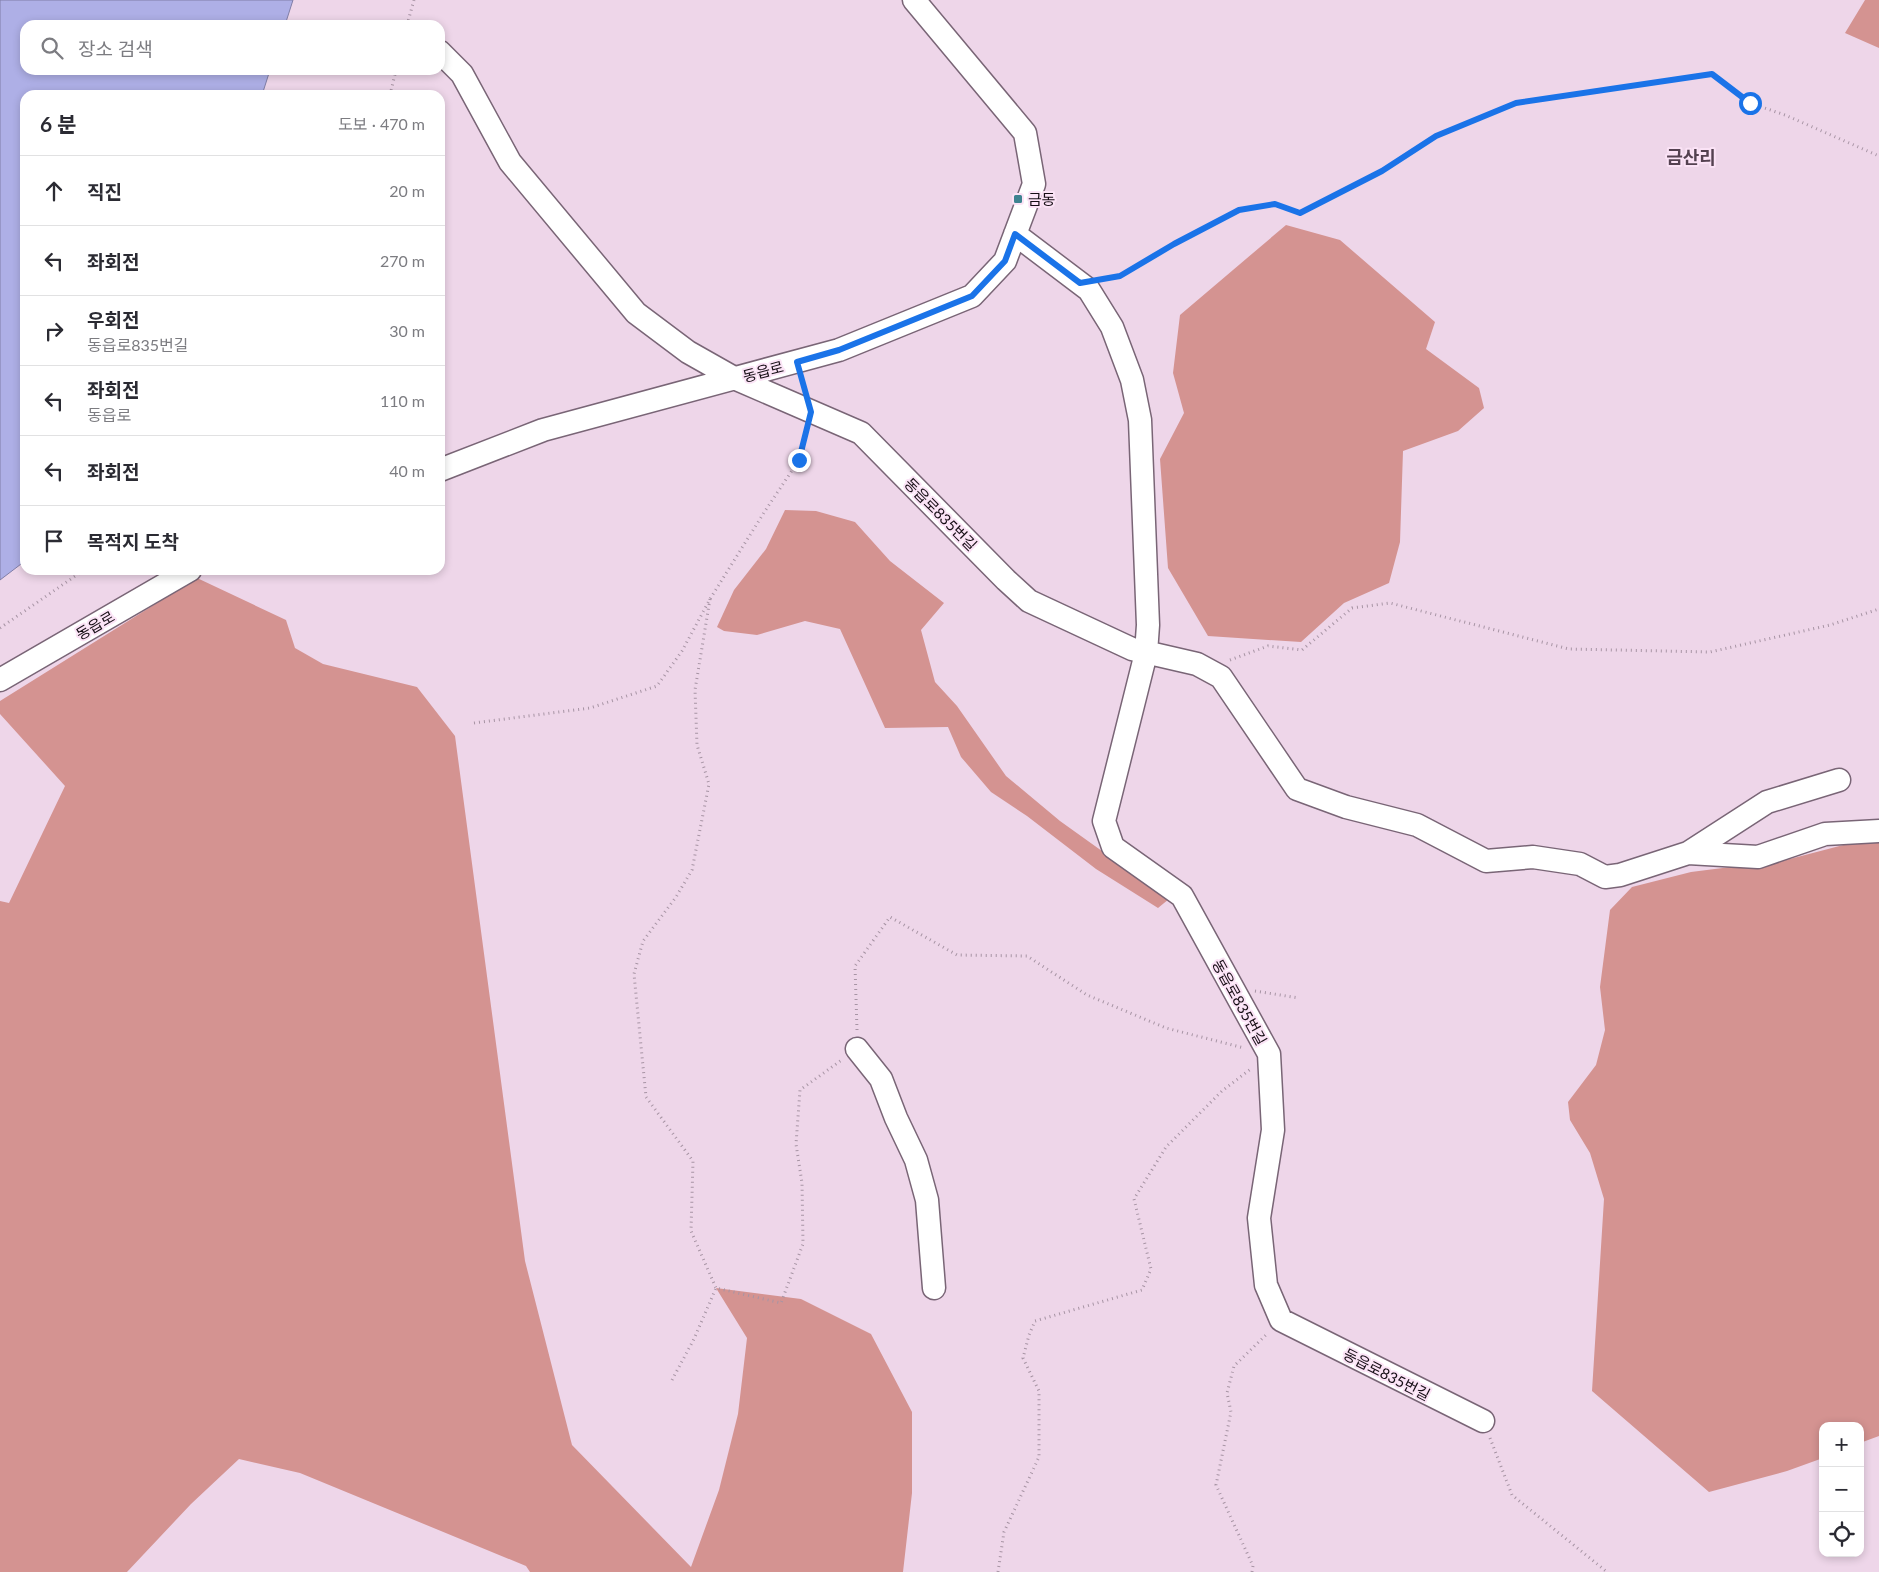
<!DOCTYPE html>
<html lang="ko">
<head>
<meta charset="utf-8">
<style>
  :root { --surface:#fff; --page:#f7f7f7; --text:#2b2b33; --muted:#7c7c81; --line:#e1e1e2 }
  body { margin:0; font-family:Lato,"Noto Sans KR",sans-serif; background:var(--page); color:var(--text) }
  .controls { position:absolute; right:15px; bottom:15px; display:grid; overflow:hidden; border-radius:10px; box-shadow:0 2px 8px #0003 }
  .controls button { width:45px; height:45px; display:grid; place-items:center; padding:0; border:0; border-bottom:1px solid var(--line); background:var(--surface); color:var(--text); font:25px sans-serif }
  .stop { position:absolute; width:15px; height:15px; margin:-11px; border:4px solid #1a73e8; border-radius:50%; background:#fff }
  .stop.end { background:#1a73e8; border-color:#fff; box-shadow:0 1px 5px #0008 }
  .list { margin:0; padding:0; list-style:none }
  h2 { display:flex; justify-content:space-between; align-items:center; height:65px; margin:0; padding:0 20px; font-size:21px }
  h2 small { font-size:16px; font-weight:400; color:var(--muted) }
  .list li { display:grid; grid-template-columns:32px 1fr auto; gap:15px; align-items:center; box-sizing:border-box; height:70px; padding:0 20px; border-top:1px solid var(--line) }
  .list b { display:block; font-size:19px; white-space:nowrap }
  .list p { margin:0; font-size:16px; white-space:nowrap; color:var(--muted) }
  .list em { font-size:16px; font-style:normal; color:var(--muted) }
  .icon { flex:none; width:28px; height:28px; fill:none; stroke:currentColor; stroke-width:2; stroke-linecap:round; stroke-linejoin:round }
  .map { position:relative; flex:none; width:1879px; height:1572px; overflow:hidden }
  .search { position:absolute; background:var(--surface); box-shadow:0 2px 8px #0003; left:20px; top:20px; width:425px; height:55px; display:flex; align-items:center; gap:12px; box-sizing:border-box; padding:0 18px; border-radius:15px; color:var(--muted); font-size:19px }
  .panel { position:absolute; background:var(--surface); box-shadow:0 2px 8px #0003; left:20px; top:90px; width:425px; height:485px; border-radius:15px }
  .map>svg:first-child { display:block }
</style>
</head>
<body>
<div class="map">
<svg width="1879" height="1572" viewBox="0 0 1879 1572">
  <rect width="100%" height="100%" fill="#eed6e9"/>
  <path fill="#d49391" d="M 1865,0 L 1879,0 L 1879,48 L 1845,33 Z
    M 1286,225 L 1340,240 L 1435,322 L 1426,349 L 1479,388 L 1484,408 L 1458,431 L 1403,451 L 1400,542 L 1389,583 L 1344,603 L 1301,642 L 1208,636 L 1168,568 L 1160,459 L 1184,413 L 1173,373 L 1180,315 Z
    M 785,510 L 816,511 L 855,522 L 890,561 L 944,603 L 921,630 L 935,682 L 957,706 L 1006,776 L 1060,821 L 1169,899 L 1158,908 L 1096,869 L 1027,816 L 991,792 L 961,757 L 948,727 L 885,728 L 840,629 L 805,621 L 757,635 L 724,631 L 717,627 L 734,590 L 766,549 Z
    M 197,578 L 286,620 L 295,648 L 323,664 L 417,687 L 455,736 L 525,1261 L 572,1445 L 691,1567 L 719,1490 L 738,1414 L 747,1338 L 716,1288 L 801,1299 L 871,1334 L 912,1412 L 912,1493 L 903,1572 L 530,1572 L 526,1566 L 300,1473 L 239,1459 L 191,1504 L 127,1572 L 0,1572 L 0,901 L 9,903 L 65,786 L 0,714 L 0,701 Z
    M 1879,841 L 1879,1436 L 1860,1443 L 1860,1426 L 1823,1426 L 1823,1458 L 1787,1471 L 1709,1492 L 1592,1391 L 1604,1199 L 1590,1153 L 1570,1120 L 1568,1102 L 1596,1065 L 1605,1030 L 1600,987 L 1610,910 L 1632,887 L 1691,872 L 1786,860 L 1851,843 Z"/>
  <path fill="#aeafe6" stroke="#807ea7" d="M 0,0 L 293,0 L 285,25 L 25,25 L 25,70 L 270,70 L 262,95 L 25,95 L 25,561 L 0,580 Z"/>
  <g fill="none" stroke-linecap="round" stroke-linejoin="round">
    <g stroke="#796576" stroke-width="25">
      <path id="minor" d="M 440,52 L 462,74 L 510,162 L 636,313 L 688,352 L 734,378 L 861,433 L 1006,580 L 1029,601 L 1132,649 L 1197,664 L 1221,677 L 1297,789 L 1346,807 L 1417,825 L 1486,861 L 1533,857 L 1580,864 L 1605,877 L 1620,875 L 1688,853 L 1758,857 L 1825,834 L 1879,831
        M 1015,234 L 1089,290 L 1112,327 L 1132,380 L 1140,420 L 1148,625 L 1146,653 L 1104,821 L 1113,847 L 1182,896 L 1269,1054 L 1273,1130 L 1259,1218 L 1266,1285 L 1281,1320 L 1483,1421
        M 440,470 L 543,430 L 839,350 L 972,296 L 1005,261 L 1034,184 L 1025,133 L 914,0
        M 0,680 L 190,570
        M 1688,853 L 1767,802 L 1839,780
        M 857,1049 L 881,1079 L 896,1118 L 916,1160 L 927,1200 L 934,1288"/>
    </g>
    <path stroke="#a794a4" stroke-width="3" stroke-dasharray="1 4" stroke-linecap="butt" d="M 407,25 L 414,0
      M 390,95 L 396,70
      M 1105,279 L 1120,276 L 1174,244 L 1239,210 L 1275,204 L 1300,213 L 1382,171 L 1437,136 L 1516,103 L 1712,73 L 1750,103 L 1785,115 L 1879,156
      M 710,599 L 695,690 L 697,745 L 709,784 L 692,870 L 676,897 L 643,941 L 634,974 L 646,1097 L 693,1161 L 691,1231 L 716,1288
      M 0,628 L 84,570
      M 1230,660 L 1268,646 L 1302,650 L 1352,608 L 1390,603 L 1569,649 L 1710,652 L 1830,625 L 1879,609
      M 474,723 L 590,708 L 657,686 L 682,651 L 710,599 L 765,511 L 799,460 L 807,429
      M 1255,991 L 1299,998
      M 857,1030 L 855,966 L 890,917 L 957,955 L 1027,956 L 1087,995 L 1166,1028 L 1244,1048
      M 672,1380 L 694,1339 L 716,1288 L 781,1303 L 803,1244 L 802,1183 L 796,1144 L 800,1090 L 843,1059
      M 1490,1438 L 1512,1495 L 1607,1572
      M 998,1572 L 1004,1532 L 1039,1457 L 1039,1391 L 1023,1358 L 1029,1335 L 1035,1321 L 1142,1290 L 1151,1269 L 1134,1199 L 1166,1147 L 1222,1091 L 1252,1068
      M 1252,1572 L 1253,1566 L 1216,1485 L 1231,1412 L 1227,1393 L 1234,1366 L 1268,1333"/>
    <use href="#minor" stroke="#fff" stroke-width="22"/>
  </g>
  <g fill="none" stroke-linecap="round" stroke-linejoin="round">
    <path stroke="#1a73e8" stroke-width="6" d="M 799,460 L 811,412 L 797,362 L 839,350 L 972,296 L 1005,261 L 1015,234 L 1080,283 L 1120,276 L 1174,244 L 1239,210 L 1275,204 L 1300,213 L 1382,171 L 1436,136 L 1516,103 L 1712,74 L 1750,103"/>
  </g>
  <rect fill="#3e8390" stroke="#fbe3f6" stroke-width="2" x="1013" y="194" width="10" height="10" rx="2.5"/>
  <g text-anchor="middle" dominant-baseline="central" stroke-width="4" stroke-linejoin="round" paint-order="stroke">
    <g font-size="15" fill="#150d14" stroke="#fbe3f6" text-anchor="start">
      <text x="1028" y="199">금동</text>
    </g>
    <g font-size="15" fill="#150d14" stroke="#fbe3f6">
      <text transform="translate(763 371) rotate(-15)">동읍로</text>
      <text transform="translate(941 514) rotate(45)">동읍로835번길</text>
      <text transform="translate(95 625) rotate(-30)">동읍로</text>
      <text transform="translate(1240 1002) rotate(61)">동읍로835번길</text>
      <text transform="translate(1387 1374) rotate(27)">동읍로835번길</text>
    </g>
    <g font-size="18" font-weight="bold" fill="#544150" stroke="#fbe3f6">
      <text x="1691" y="157">금산리</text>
    </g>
  </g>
</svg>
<div class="controls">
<button>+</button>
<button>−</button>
<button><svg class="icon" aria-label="locate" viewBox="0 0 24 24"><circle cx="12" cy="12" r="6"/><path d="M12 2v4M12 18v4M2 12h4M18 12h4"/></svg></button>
</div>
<div class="stop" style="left:1750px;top:103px"></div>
<div class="stop end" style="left:799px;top:460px"></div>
<div class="search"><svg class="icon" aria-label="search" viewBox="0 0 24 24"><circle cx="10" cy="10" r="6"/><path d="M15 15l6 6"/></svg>장소 검색</div>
<section class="panel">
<h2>6 분<small>도보 · 470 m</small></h2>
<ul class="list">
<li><svg class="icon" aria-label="ahead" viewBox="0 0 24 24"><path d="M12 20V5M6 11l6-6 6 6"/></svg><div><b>직진</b></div><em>20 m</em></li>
<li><svg class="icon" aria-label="left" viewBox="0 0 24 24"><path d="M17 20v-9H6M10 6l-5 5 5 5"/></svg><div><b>좌회전</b></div><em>270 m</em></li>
<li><svg class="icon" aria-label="right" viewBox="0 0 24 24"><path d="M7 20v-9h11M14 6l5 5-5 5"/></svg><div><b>우회전</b><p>동읍로835번길</p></div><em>30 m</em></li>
<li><svg class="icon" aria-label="left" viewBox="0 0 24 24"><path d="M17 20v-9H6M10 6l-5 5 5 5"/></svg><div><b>좌회전</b><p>동읍로</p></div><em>110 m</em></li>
<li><svg class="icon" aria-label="left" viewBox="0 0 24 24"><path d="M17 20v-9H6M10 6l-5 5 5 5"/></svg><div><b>좌회전</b></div><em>40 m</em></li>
<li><svg class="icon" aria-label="arrive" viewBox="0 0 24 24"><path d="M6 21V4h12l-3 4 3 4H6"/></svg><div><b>목적지 도착</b></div></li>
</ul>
</section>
</div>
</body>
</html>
